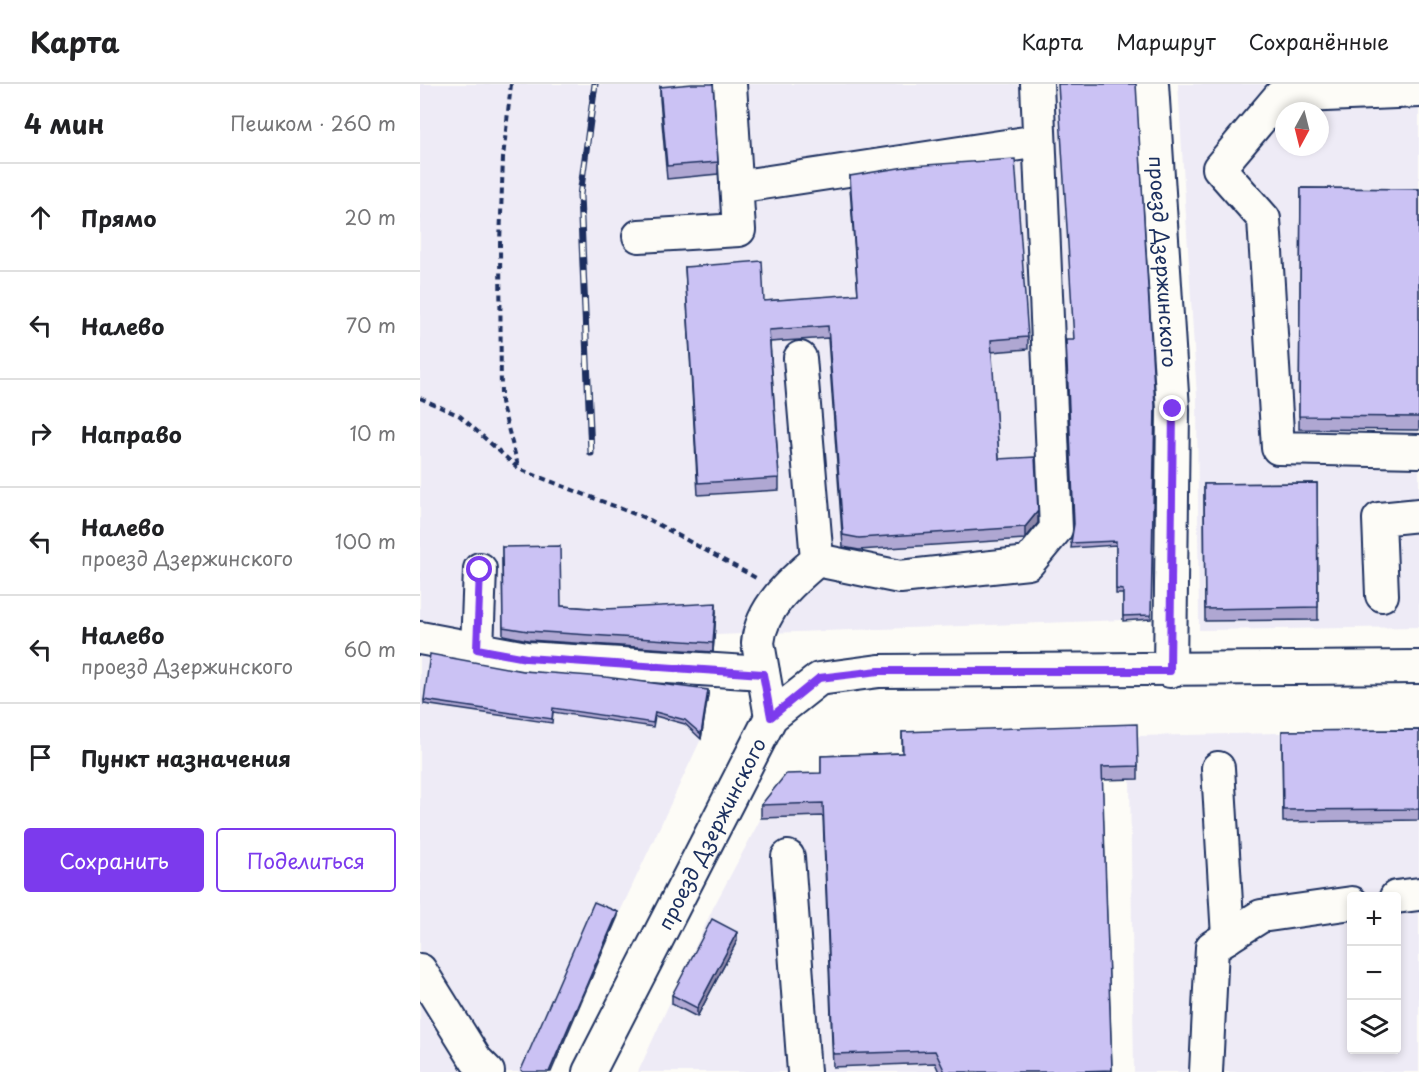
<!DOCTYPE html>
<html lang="ru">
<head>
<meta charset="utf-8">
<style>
  :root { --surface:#fff; --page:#f6f6f6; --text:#202124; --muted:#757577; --line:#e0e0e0; --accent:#7c3aed }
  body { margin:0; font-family:"Playpen Sans",sans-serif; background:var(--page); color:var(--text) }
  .controls { position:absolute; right:18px; bottom:18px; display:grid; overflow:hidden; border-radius:6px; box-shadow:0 3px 9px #0003 }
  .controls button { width:54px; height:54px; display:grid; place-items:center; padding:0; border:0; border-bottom:2px solid var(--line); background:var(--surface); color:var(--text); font:30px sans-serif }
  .compass { position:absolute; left:855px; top:18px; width:54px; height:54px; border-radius:50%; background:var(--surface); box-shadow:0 3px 9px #0003; rotate:187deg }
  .stop { position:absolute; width:18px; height:18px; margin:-14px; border:4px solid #7c3aed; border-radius:50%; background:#fff }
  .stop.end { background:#7c3aed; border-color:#fff; box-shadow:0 2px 6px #0008 }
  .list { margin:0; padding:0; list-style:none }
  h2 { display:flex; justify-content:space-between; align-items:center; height:78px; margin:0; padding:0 24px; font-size:26px }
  h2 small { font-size:20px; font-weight:400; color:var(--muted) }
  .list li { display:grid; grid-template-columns:39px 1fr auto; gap:18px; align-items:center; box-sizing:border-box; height:108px; padding:0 24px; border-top:2px solid var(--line) }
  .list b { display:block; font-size:22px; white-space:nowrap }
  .list p { margin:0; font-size:20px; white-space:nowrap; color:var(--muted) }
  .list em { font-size:20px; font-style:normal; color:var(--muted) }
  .actions { display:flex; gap:12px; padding:18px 24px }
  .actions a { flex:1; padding:14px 0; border:2px solid var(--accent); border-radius:6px; text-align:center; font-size:21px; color:var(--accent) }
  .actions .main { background:var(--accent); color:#fff }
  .icon { flex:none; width:33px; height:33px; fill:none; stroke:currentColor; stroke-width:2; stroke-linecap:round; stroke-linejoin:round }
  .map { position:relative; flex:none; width:999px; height:988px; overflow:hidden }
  header { display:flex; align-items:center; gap:36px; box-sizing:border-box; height:84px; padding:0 30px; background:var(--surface); border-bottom:2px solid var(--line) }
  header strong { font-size:28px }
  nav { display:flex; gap:33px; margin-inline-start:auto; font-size:21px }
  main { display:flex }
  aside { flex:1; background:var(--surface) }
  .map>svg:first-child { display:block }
</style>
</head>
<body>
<header>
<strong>Карта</strong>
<nav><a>Карта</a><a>Маршрут</a><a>Сохранённые</a></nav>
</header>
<main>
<aside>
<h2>4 мин<small>Пешком · 260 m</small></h2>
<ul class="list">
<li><svg class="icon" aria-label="ahead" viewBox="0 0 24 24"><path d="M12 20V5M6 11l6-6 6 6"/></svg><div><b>Прямо</b></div><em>20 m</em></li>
<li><svg class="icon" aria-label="left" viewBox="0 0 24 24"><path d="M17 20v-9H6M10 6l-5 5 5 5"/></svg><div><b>Налево</b></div><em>70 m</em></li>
<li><svg class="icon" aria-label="right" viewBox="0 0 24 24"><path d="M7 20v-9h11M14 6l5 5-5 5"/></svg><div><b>Направо</b></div><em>10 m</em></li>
<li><svg class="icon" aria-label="left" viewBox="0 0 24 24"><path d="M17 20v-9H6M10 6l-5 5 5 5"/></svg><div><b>Налево</b><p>проезд Дзержинского</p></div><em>100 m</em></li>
<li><svg class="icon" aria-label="left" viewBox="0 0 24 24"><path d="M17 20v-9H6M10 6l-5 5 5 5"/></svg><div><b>Налево</b><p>проезд Дзержинского</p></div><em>60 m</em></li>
<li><svg class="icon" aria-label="arrive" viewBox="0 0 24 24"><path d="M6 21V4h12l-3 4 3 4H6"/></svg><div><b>Пункт назначения</b></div></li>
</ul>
<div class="actions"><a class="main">Сохранить</a><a>Поделиться</a></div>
</aside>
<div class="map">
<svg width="999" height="988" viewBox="0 0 999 988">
  <rect width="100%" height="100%" fill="#fdfcf7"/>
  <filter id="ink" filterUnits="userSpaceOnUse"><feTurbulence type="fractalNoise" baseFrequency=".0167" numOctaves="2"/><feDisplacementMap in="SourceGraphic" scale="12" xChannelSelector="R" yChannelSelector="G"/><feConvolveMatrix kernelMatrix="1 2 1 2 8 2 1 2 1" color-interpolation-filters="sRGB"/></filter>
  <g filter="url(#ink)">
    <path fill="#eeebf6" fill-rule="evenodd" d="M 0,0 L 716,0 L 740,415 L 735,416 L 735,486 L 730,487 L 731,535 L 296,551 L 281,655 L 198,832 L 131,988 L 0,988 Z
      M 758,0 L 999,0 L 999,543 L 779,546 L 777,314 ZM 864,27 L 900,27 L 900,63 L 864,63 Z
      M 999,646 L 999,988 L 714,988 L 710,694 L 717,652 ZM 932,812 L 976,812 L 976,966 L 932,966 Z
      M 403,732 L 519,988 L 218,988 L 293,824 L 341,734 Z"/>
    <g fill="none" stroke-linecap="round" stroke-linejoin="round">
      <g stroke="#1b2f5e" stroke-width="36">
        <g id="minor">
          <path id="s1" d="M 732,0 L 753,325 L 750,587"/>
          <path d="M 999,7 L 859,13 L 799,84 L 844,135 L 858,364 L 999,367"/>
          <path d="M 316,103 L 619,57"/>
          <path d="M 219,152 L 319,146 L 310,0"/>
          <path d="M 397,476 L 480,493 L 608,479 L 636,445 L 617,0"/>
          <path d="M 962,511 L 959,435 L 999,431"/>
          <path d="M 0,554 L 106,574 L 343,589"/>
          <path d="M 57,565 L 60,485"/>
          <path d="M 351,633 L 338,559 C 341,524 371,498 397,476 L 380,274"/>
          <path d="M 798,684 L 808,853"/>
          <path d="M 368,773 L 384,988"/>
          <path d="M 976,813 L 999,810"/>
          <path d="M 0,886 L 56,976 L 68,988"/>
          <path id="s2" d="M 169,988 L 351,633 L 399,595 L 459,587 L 999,583"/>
          <path d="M 786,988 L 792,863 L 841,832 L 932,819"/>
        </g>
      </g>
      <path stroke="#1b2f5e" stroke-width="4" stroke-dasharray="6 4.5" stroke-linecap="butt" d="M 91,0 L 83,74 L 80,159 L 81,318 L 99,385
        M 0,314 L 40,332 L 99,385 L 230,436 L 338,495"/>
      <use href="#minor" stroke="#fdfcf7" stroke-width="32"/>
      <g stroke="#1b2f5e" stroke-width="7">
        <path id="rail" d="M 171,369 L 160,111 L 175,0"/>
      </g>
      <use href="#rail" stroke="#fdfcf7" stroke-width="4.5" stroke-dasharray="14" stroke-linecap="butt"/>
    </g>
    <path fill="#afa7d2" stroke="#1b2f5e" stroke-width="1.5" d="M 240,3 L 298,78 L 298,90 L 247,95 L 240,15 Z
      M 430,92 L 608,253 L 608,265 L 571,268 L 579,375 L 618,439 L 605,455 L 439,466 L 423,463 L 408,254 L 350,258 L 359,394 L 359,406 L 278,411 L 265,183 L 344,217 L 438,211 L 430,104 Z
      M 881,104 L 999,105 L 999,346 L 879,345 Z
      M 654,256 L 735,321 L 731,535 L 703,537 L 703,510 L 696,510 L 696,461 L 651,464 L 654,441 Z
      M 897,399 L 898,536 L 785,537 L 784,400 Z
      M 82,463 L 141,522 L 186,525 L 296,528 L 293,568 L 108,556 L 83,551 Z
      M 103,587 L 288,610 L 281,655 L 265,640 L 235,632 L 233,643 L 133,628 L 132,639 L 4,620 L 4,616 Z
      M 999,646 L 999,736 L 863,738 L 862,647 Z
      M 482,648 L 718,682 L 718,695 L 682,696 L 692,988 L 519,988 L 515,979 L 413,983 L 403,732 L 341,734 L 341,721 L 401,689 L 401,672 L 482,669 Z
      M 317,857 L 277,933 L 252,920 L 252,911 Z"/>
    <path fill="#8e88ab" stroke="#1b2f5e" stroke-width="1.5" d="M 618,427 L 618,439 L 605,455 L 605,443 Z
      M 296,519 L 296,528 L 293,568 L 293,559 Z
      M 288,606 L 288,610 L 281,655 L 281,650 Z
      M 198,828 L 198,832 L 131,988 L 129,988 Z
      M 317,848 L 317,857 L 277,933 L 277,924 Z"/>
    <path fill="#cbc2f4" stroke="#1b2f5e" stroke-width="1.5" d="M 272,0 L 293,0 L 298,78 L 247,82 L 240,3 Z
      M 638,0 L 716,0 L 735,321 L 731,531 L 703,532 L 703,506 L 696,505 L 696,457 L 651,459 L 654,440 L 646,256 L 654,256 Z
      M 595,75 L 608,253 L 571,256 L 579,375 L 615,373 L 618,427 L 605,443 L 439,454 L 423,451 L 408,242 L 349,246 L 359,394 L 278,399 L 265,183 L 342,177 L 344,217 L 438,210 L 430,92 L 491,82 Z
      M 881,104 L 999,105 L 999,333 L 879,332 Z
      M 897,399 L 898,523 L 785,525 L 784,400 Z
      M 140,462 L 141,522 L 186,525 L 296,519 L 293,559 L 108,547 L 83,543 L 82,463 Z
      M 10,570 L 103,587 L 185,593 L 288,606 L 281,650 L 265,636 L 235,628 L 233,639 L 133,624 L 132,635 L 4,616 Z
      M 717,640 L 718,682 L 682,683 L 692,986 L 626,988 L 525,988 L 515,967 L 413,970 L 403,719 L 341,721 L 366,690 L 401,689 L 401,672 L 483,669 L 482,648 Z
      M 999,646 L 999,725 L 863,726 L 862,647 Z
      M 174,818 L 198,828 L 129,988 L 103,988 L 101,986 Z
      M 292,835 L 317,848 L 277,924 L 252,911 Z"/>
  </g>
  <g fill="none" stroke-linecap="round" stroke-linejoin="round" filter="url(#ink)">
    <path stroke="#7c3aed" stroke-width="8" d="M 60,486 L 57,565 L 106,574 L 343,590 L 351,633 L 399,594 L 459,587 L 750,587 L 753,325"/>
  </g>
  <g text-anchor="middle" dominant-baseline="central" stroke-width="4.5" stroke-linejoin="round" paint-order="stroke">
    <g font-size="20" fill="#1b2f5e" stroke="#fdfcf7">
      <text stroke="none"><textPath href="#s1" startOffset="178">проезд Дзержинского</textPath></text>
      <text stroke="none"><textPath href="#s2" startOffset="268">проезд Дзержинского</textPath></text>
    </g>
  </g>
</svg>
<div class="controls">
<button>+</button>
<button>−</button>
<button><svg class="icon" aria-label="layers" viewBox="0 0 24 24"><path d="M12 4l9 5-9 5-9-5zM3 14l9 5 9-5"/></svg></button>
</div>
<svg class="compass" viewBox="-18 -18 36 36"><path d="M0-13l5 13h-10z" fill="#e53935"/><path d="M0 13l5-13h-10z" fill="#757577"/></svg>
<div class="stop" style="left:60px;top:486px"></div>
<div class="stop end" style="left:753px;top:325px"></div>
</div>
</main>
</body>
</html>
